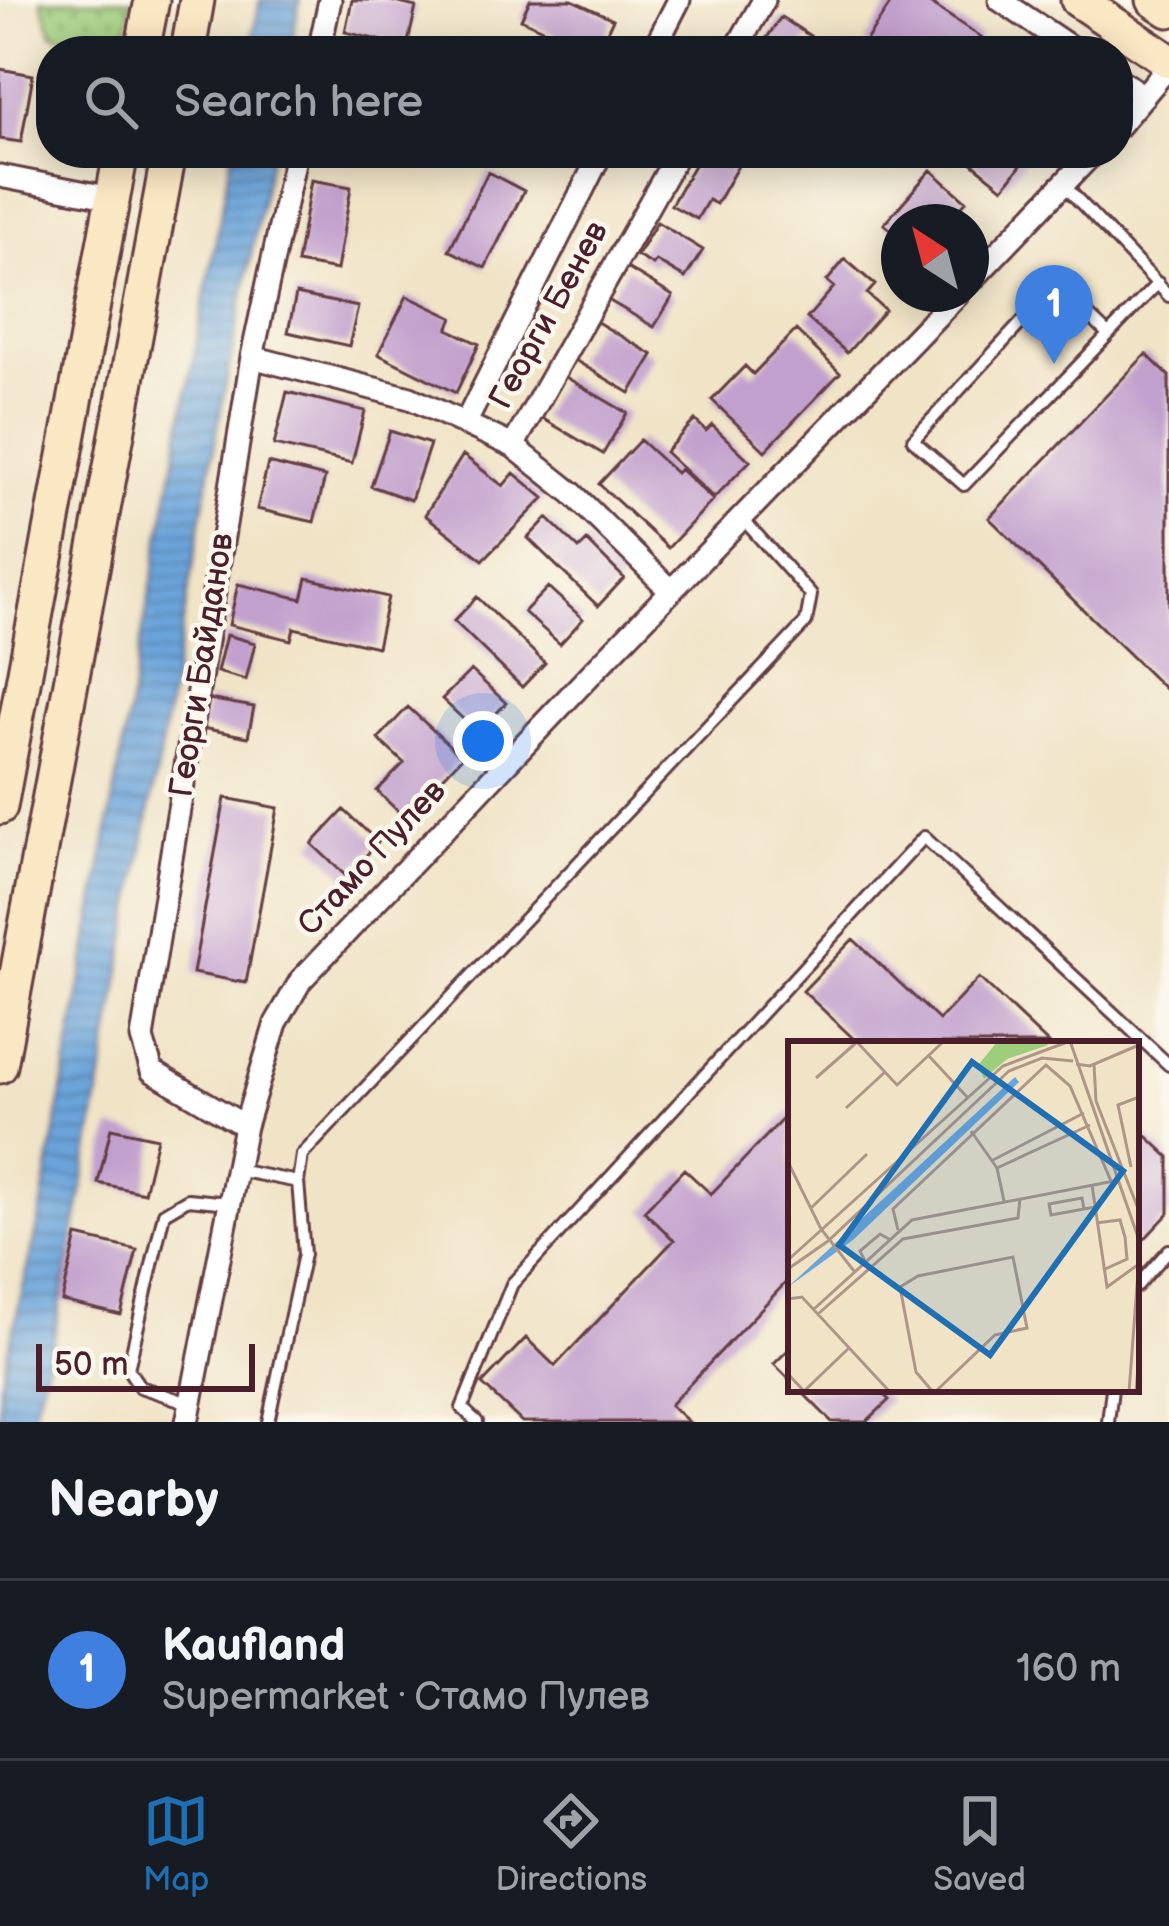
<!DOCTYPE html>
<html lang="en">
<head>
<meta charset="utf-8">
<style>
  :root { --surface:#171b24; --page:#20242c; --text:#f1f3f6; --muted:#9ea1a6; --line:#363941; --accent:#1f6fb2 }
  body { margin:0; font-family:"Balsamiq Sans",sans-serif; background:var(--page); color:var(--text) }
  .compass { position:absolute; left:881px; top:204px; width:108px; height:108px; border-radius:50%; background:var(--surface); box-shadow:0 6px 30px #0003; rotate:324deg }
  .scale { position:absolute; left:36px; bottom:30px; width:219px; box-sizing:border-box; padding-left:12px; border:6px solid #4a1f2b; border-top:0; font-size:33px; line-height:42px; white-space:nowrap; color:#4a1f2b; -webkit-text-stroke:9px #fbf7ec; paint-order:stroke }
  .you { position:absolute; left:483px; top:741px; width:42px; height:42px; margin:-30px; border:9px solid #fff; border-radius:50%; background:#1a73e8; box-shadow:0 0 0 18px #1a73e833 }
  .badge { display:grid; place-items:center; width:78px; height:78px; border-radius:50%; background:var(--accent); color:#fff; font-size:39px; font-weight:700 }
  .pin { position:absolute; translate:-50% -99px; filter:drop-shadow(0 3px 6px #0008) }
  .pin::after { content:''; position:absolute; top:63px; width:42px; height:36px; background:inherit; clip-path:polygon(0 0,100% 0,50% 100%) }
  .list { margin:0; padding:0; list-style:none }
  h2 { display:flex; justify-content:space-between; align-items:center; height:156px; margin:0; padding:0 48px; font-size:51px }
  h2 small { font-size:39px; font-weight:400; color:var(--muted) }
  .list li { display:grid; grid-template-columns:78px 1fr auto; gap:36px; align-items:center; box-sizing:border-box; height:180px; padding:0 48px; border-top:3px solid var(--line) }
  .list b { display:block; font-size:45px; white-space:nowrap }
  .list p { margin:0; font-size:39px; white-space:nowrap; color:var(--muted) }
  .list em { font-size:39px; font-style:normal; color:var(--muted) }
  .icon { flex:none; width:66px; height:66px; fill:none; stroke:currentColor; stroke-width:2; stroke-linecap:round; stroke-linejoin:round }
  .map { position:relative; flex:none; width:1169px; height:1422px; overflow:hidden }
  .search { position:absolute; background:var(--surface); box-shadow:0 6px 30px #0003; left:36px; right:36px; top:36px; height:132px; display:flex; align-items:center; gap:30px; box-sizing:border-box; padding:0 42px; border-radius:48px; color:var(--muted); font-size:45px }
  .sheet { height:336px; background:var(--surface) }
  nav { display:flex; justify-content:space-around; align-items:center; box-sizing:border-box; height:168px; border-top:3px solid var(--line); background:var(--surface); font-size:33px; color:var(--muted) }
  nav a { display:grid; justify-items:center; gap:6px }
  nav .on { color:var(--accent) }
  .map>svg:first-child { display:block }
</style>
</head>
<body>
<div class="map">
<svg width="1169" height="1422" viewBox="0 0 1169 1422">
  <defs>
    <pattern id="grass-dots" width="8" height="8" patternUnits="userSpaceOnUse" patternTransform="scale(3)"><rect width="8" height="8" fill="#9ecd7b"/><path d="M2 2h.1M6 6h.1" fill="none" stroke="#83a665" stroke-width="1.8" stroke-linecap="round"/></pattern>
    <pattern id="water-rules" width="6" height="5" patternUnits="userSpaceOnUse" patternTransform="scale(3)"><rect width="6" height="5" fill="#6aa4da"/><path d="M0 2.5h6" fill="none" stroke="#5985b1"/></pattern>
  </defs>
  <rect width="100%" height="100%" fill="#fbf7ec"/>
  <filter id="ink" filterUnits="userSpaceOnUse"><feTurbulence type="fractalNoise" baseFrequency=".00833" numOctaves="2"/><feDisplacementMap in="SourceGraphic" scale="24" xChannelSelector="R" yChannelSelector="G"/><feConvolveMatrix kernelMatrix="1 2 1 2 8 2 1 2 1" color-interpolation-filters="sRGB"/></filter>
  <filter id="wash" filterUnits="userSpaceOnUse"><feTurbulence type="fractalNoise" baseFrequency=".004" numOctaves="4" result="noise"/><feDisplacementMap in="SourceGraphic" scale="48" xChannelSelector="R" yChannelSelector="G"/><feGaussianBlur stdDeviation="2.7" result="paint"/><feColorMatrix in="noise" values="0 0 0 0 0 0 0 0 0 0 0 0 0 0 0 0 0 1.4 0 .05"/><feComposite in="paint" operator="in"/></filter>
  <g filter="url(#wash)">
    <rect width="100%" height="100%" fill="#f0e3c6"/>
    <path fill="url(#grass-dots)" stroke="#747653" stroke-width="3" d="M 41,0 L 133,0 L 122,47 L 52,34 Z"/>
    <path fill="url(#water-rules)" stroke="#5a6282" stroke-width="3" d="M 260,0 L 300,0 L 290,51 L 250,51 Z
      M 232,153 L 271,153 L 222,404 L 76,1224 L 53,1341 L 31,1422 L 0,1422 L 0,1385 L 40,1217 L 145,619 Z"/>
    <g id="blocks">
      <path fill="#c2a0cd" d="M 352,0 L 387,0 L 416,7 L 407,47 L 345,32 Z
        M 530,0 L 572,0 L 613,19 L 598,51 L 589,51 L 521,19 Z
        M 893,0 L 925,0 L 981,37 L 971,51 L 878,51 L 865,42 Z
        M 781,17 L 810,36 L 799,51 L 758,51 Z
        M 0,69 L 33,75 L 21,142 L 0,139 Z
        M 701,153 L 737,153 L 743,157 L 716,204 L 708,200 L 697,219 L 671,205 Z
        M 960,153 L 1031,153 L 1003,188 Z
        M 931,170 L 966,201 L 954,216 L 961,222 L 899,222 L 899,237 L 884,224 Z
        M 488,172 L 524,191 L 485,268 L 449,250 Z
        M 311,180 L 351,187 L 337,270 L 297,263 Z
        M 657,222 L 703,250 L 685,278 L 656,261 L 653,265 L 637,256 Z
        M 845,259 L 875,285 L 867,294 L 885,310 L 847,353 L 807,318 L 834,287 L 827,281 Z
        M 627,268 L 673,296 L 654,327 L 608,300 Z
        M 296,294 L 358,307 L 349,346 L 288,332 Z
        M 407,296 L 453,318 L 448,329 L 479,344 L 456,393 L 378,354 Z
        M 597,322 L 653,355 L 630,393 L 573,359 Z
        M 796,330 L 840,373 L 765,451 L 712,400 L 745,366 L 753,374 Z
        M 1146,354 L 1169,376 L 1169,693 L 989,518 Z
        M 564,376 L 627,413 L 603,454 L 540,417 Z
        M 287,392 L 365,411 L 352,463 L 274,445 Z
        M 695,420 L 706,431 L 712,425 L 750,461 L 714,498 L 665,452 Z
        M 390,431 L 430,444 L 411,500 L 371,486 Z
        M 640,440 L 676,473 L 680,469 L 713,500 L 668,548 L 599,484 Z
        M 463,455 L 503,486 L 514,473 L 544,498 L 483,560 L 425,515 Z
        M 268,463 L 325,477 L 314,522 L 257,509 Z
        M 547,518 L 579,549 L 587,541 L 624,578 L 598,606 L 528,538 Z
        M 307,578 L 388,597 L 377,647 L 294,628 L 291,640 L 229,625 L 238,584 L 302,599 Z
        M 548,587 L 583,619 L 560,644 L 524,612 Z
        M 477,597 L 545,663 L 522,687 L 454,621 Z
        M 226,635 L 255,643 L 246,680 L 217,672 Z
        M 471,670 L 506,703 L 478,733 L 442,699 Z
        M 208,699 L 254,707 L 248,737 L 202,728 Z
        M 408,707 L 462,757 L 405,818 L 377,791 L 404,763 L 378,739 Z
        M 225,798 L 278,808 L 246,983 L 193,973 Z
        M 344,810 L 378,842 L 347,877 L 312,844 Z
        M 853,939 L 939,1020 L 979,978 L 1049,1044 L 853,1044 L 856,1041 L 803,991 Z
        M 791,1110 L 791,1277 L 670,1405 L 689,1422 L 522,1422 L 482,1384 L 526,1338 L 555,1366 L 674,1240 L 644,1211 L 684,1169 L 711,1194 Z
        M 1136,1126 L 1169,1157 L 1169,1213 L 1136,1248 Z
        M 111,1128 L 157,1138 L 144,1193 L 98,1183 Z
        M 77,1236 L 137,1250 L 121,1315 L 62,1301 Z
        M 791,1347 L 791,1381 L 774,1364 Z
        M 799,1389 L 878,1389 L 889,1400 L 866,1422 L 832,1422 Z"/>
    </g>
  </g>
  <g filter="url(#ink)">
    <use href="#blocks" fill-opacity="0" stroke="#633c42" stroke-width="3"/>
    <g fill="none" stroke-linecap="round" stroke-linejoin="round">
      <g stroke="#633c42" stroke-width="16">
        <path id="lane" d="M 1064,185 L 1169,296
          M 1108,334 L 1056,285 L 913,440 L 964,485 L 1158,283
          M 236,1170 L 298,1182
          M 1136,1287 L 1169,1250
          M 189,1403 L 140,1387 L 128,1369 L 164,1213 L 188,1199 L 229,1203
          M 268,1422 L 304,1254 L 298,1182 L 302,1155 L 806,622 L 811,595 L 742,518
          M 477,1422 L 462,1408 L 512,1284 L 924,837 L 1169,1065
          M 1108,1422 L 1112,1389"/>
      </g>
      <g stroke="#633c42" stroke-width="27">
        <path id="street" d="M 1000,0 L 1076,51
          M 319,51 L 330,0
          M 653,51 L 679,0
          M 735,51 L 764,0
          M 1118,79 L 1144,96
          M 1118,126 L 1169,66
          M 0,176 L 112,198
          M 971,281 L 1093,153
          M 252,357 L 410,398 L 513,446 L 572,493 L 671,591
          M 465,424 L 601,153
          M 513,446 L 678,153
          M 245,1126 L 152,1071 L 142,1038 L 252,357 L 296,153
          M 187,1422 L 245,1126 L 276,1023 L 301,980 L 589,676 L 958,294"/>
      </g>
      <g stroke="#633c42" stroke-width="39">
        <path id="secondary" d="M 1078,0 L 1169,61
          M 1154,0 L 1169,10
          M 142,51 L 152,0
          M 188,51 L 197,0
          M 0,807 L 121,153
          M 0,1066 L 169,153"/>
      </g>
      <use href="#lane" stroke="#fff" stroke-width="10"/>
      <use href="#street" stroke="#fff" stroke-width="21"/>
      <use href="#secondary" stroke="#fae7c3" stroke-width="33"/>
    </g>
  </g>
  <g text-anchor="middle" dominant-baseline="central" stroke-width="9" stroke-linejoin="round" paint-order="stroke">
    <g font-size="33" fill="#4a1f2b" stroke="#fbf7ec">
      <text transform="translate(549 315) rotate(-61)">Георги Бенев</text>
      <text transform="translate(202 665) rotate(-81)">Георги Байданов</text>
      <text transform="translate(372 858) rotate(-47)">Стамо Пулев</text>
    </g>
  </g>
  <g transform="translate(788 1041)">
    <rect width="351" height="351" fill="#f0e3c6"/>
    <path d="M 210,0 L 257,0 L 260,4 L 219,18 L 196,38 L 190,24 Z" fill="#9ecd7b"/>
    <path d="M 227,36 L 231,41 L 65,199 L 0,246 Z" fill="#6aa4da"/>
    <path fill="none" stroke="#ae9588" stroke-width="3" d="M 68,0 L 109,44 L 156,0M 140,14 L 180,57M 288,23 L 302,25 L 351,4M 306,23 L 308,60 L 351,170M 28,37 L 69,1M 58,67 L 97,31M 183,90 L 209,127 L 216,160M 205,119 L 296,72M 0,121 L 33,188 L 66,230M 343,126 L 330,64 L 351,56M 209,127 L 302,84M 304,144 L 319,246 L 351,223M 22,168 L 79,113M 296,168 L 294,157 L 261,163 L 263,174 L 307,166M 308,182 L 332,179 L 337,196 L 339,218 L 315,229M 110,189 L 105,168 L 258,24 L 282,45 L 323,140M 0,219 L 215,25 L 282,0 L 351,199M 77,220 L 72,210 L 92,193 L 101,198M 0,228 L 40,200 L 221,30 L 254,17 L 285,20M 0,258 L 14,256 L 102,351M 26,268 L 124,179 L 326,140M 30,273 L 115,198 L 230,177 L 232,157M 0,333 L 16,350 L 61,307M 145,351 L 128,331 L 112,246 L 130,235 L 225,216 L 239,287 L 207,294 L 147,351M 341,351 L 351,218M 348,351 L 351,312"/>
    <path fill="#1f6fb2" fill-opacity="0.15" stroke="#1f6fb2" stroke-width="6" d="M 184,21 L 335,130 L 202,314 L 51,204 Z"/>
    <rect width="351" height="351" fill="none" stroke="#4a1f2b" stroke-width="6"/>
  </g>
</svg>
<svg class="compass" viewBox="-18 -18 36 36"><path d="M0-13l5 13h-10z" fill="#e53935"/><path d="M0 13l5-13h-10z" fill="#9ea1a6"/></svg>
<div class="scale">50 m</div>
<div class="you"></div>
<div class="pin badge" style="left:1054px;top:364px;background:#3f7fe0">1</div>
<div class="search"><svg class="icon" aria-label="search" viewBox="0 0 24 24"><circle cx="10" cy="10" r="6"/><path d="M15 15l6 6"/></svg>Search here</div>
</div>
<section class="sheet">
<h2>Nearby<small></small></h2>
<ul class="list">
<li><span class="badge" style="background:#3f7fe0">1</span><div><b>Kaufland</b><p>Supermarket · Стамо Пулев</p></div><em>160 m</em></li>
</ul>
</section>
<nav>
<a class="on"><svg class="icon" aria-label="map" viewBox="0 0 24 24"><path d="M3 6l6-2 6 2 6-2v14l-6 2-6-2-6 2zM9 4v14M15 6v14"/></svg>Map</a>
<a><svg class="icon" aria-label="directions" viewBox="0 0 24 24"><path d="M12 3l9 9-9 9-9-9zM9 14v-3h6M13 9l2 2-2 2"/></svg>Directions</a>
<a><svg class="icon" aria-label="saved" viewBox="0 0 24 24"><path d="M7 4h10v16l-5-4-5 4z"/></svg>Saved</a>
</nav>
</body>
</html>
